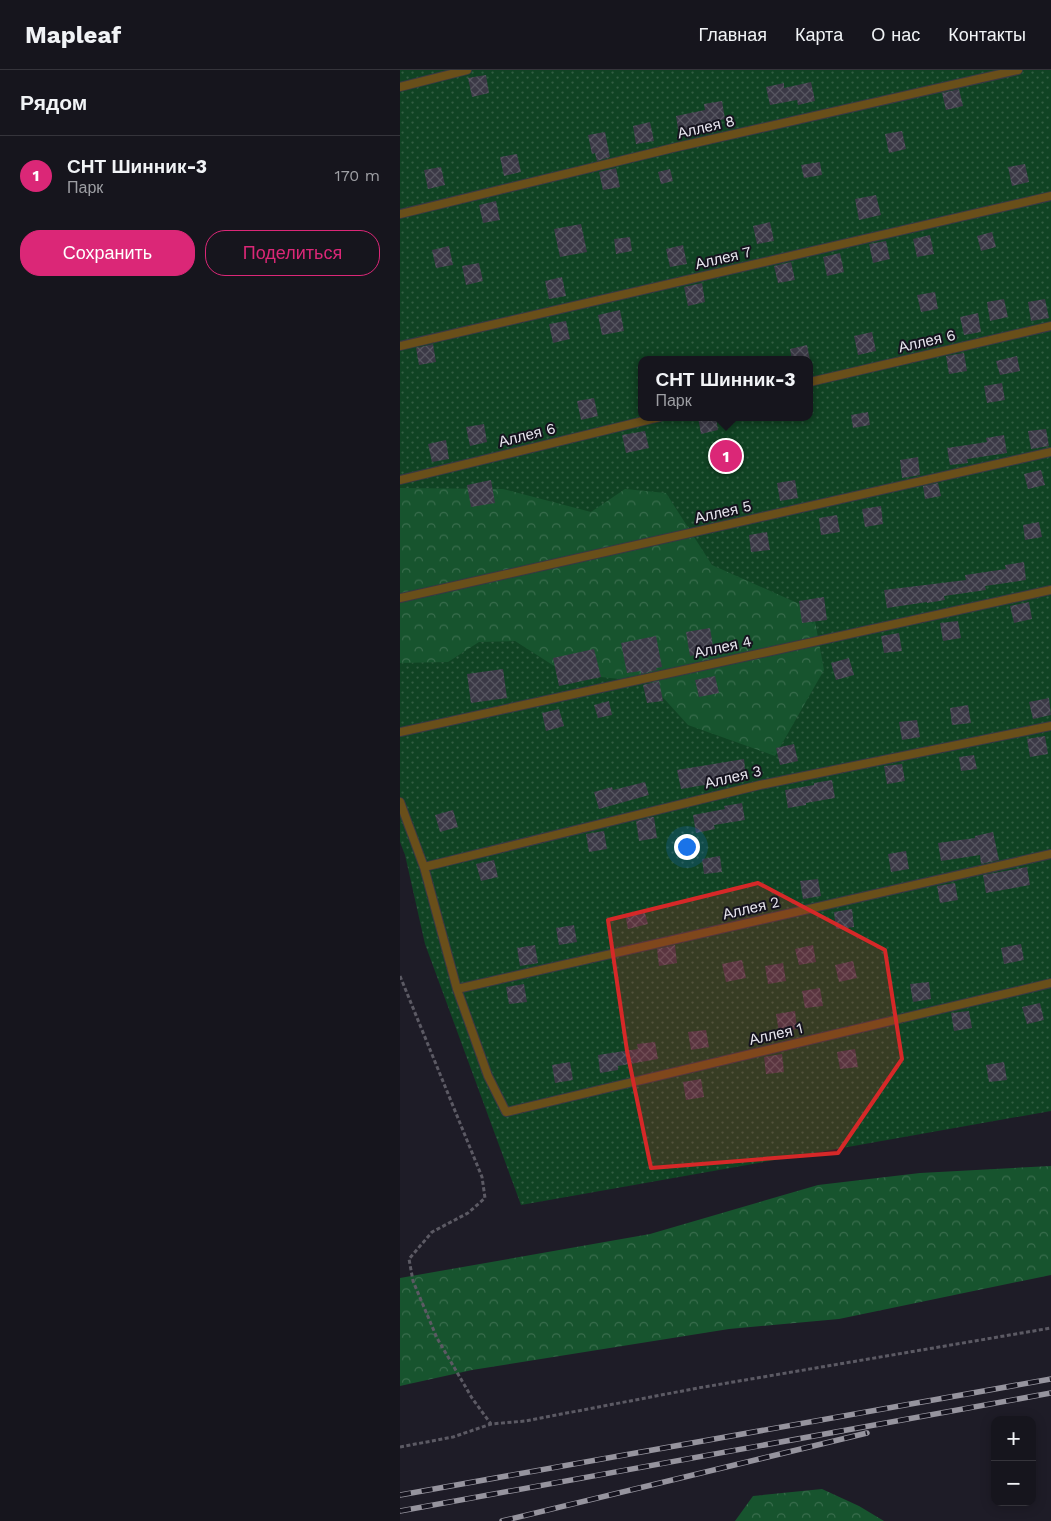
<!DOCTYPE html>
<html lang="ru">
<head>
<meta charset="utf-8">
<style>
  :root { --surface:#16151d; --page:#1f1e26; --text:#f1f3f6; --muted:#9e9fa4; --line:#35343b; --accent:#db2777 }
  body { margin:0; font-family:"Work Sans",sans-serif; background:var(--page); color:var(--text) }
  .controls { position:absolute; right:15px; bottom:15px; display:grid; overflow:hidden; border-radius:10px; box-shadow:0 2px 12px #0003 }
  .controls button { width:45px; height:45px; display:grid; place-items:center; padding:0; border:0; border-bottom:1px solid var(--line); background:var(--surface); color:var(--text); font:25px sans-serif }
  .you { position:absolute; left:286px; top:776px; width:18px; height:18px; margin:-12px; border:4px solid #fff; border-radius:50%; background:#1a73e8; box-shadow:0 0 0 8px #1a73e833 }
  .badge { display:grid; place-items:center; width:32px; height:32px; border-radius:50%; background:var(--accent); color:#fff; font-size:16px; font-weight:700 }
  .pin { position:absolute; translate:-50% -50%; border:2px solid #fff; box-shadow:0 1px 5px #0006 }
  .popup { position:absolute; left:238px; top:286px; width:175px; height:65px; box-sizing:border-box; display:grid; place-content:center; border-radius:10px; background:var(--surface); filter:drop-shadow(0 1px 4px #0005); font-size:16px; white-space:nowrap; color:var(--muted) }
  .popup b { font-size:19px; color:var(--text) }
  .popup::after { content:''; position:absolute; left:50%; top:100%; margin-left:-10px; border:10px solid transparent; border-top-color:var(--surface) }
  .list { margin:0; padding:0; list-style:none }
  h2 { display:flex; justify-content:space-between; align-items:center; height:65px; margin:0; padding:0 20px; font-size:21px }
  h2 small { font-size:16px; font-weight:400; color:var(--muted) }
  .list li { display:grid; grid-template-columns:32px 1fr auto; gap:15px; align-items:center; box-sizing:border-box; height:80px; padding:0 20px; border-top:1px solid var(--line) }
  .list b { display:block; font-size:19px; white-space:nowrap }
  .list p { margin:0; font-size:16px; white-space:nowrap; color:var(--muted) }
  .list em { font-size:16px; font-style:normal; color:var(--muted) }
  .actions { display:flex; gap:10px; padding:15px 20px }
  .actions a { flex:1; padding:11px 0; border:1px solid var(--accent); border-radius:20px; text-align:center; font-size:18px; color:var(--accent) }
  .actions .main { background:var(--accent); color:#fff }
  .map { position:relative; flex:none; width:651px; height:1451px; overflow:hidden }
  header { display:flex; align-items:center; gap:30px; box-sizing:border-box; height:70px; padding:0 25px; background:var(--surface); border-bottom:1px solid var(--line) }
  header strong { font-size:24px }
  nav { display:flex; gap:28px; margin-inline-start:auto; font-size:18px }
  main { display:flex }
  aside { flex:1; background:var(--surface) }
  .map>svg:first-child { display:block }
</style>
</head>
<body>
<header>
<strong>Mapleaf</strong>
<nav><a>Главная</a><a>Карта</a><a>О нас</a><a>Контакты</a></nav>
</header>
<main>
<aside>
<h2>Рядом<small></small></h2>
<ul class="list">
<li><span class="badge">1</span><div><b>СНТ Шинник-3</b><p>Парк</p></div><em>170 m</em></li>
</ul>
<div class="actions"><a class="main">Сохранить</a><a>Поделиться</a></div>
</aside>
<div class="map">
<svg width="651" height="1451" viewBox="0 0 651 1451">
  <defs>
    <pattern id="grass-dots" width="8" height="8" patternUnits="userSpaceOnUse" patternTransform="scale(1.25)"><rect width="8" height="8" fill="#104323"/><path d="M2 2h.1M6 6h.1" fill="none" stroke="#335e43" stroke-width="1.8" stroke-linecap="round"/></pattern>
    <pattern id="forest-crowns" width="20" height="18" patternUnits="userSpaceOnUse" patternTransform="scale(1.25)"><rect width="20" height="18" fill="#17542e"/><path d="M2 6a3 3 0 1 1 6 0M12 15a3 3 0 1 1 6 0" fill="none" stroke="#396d4d"/></pattern>
    <pattern id="building-cross-hatch" width="8" height="8" patternUnits="userSpaceOnUse" patternTransform="scale(1.25)"><rect width="8" height="8" fill="#3b3946"/><path d="M0 0l8 8M0 8l8-8" fill="none" stroke="#575661"/></pattern>
  </defs>
  <rect width="100%" height="100%" fill="#1e1c27"/>
  <path fill="url(#grass-dots)" fill-rule="evenodd" d="M 0,0 L 651,0 L 651,1041 L 121,1135 L 25,874 L 5,785 L 0,772 ZM 242,290 L 410,290 L 410,347 L 242,347 Z"/>
  <path fill="url(#forest-crowns)" d="M 0,418 L 103,419 L 191,442 L 225,419 L 266,423 L 312,495 L 413,540 L 424,600 L 375,686 L 288,655 L 249,612 L 201,607 L 173,608 L 115,571 L 79,572 L 48,592 L 0,593 Z
    M 651,1096 L 651,1205 L 439,1249 L 329,1259 L 72,1300 L 0,1316 L 0,1208 L 250,1164 L 418,1115 L 520,1103 Z
    M 422,1419 L 459,1436 L 484,1451 L 335,1451 L 353,1426 Z"/>
  <path fill="url(#building-cross-hatch)" d="M 86,5 L 89,23 L 72,27 L 68,8 Z
    M 411,12 L 415,31 L 398,35 L 397,30 L 370,35 L 366,17 L 384,13 L 384,18 Z
    M 559,19 L 563,36 L 546,40 L 542,23 Z
    M 322,31 L 325,49 L 295,56 L 297,61 L 279,65 L 276,46 L 305,40 L 304,34 Z
    M 250,52 L 254,71 L 236,74 L 233,56 Z
    M 502,61 L 506,79 L 489,83 L 485,64 Z
    M 205,62 L 210,87 L 197,91 L 195,83 L 192,84 L 188,65 Z
    M 117,84 L 121,102 L 104,106 L 100,87 Z
    M 420,92 L 422,105 L 404,108 L 401,95 Z
    M 625,94 L 629,112 L 612,116 L 608,97 Z
    M 41,97 L 45,115 L 28,119 L 24,100 Z
    M 216,98 L 220,117 L 203,120 L 199,102 Z
    M 270,99 L 273,111 L 261,114 L 258,102 Z
    M 476,125 L 481,145 L 459,150 L 455,129 Z
    M 96,131 L 100,150 L 83,153 L 79,135 Z
    M 370,152 L 374,171 L 357,174 L 353,156 Z
    M 181,154 L 187,182 L 160,187 L 154,159 Z
    M 592,162 L 596,177 L 581,181 L 577,166 Z
    M 530,165 L 534,184 L 517,187 L 513,169 Z
    M 230,167 L 232,181 L 216,184 L 214,169 Z
    M 486,171 L 490,189 L 473,193 L 469,174 Z
    M 283,175 L 287,194 L 270,197 L 266,179 Z
    M 49,176 L 53,195 L 36,198 L 32,180 Z
    M 440,183 L 444,202 L 427,206 L 423,187 Z
    M 391,192 L 395,210 L 378,213 L 374,196 Z
    M 79,193 L 83,211 L 66,215 L 62,196 Z
    M 162,207 L 166,226 L 149,229 L 145,211 Z
    M 302,213 L 305,232 L 288,236 L 284,217 Z
    M 535,222 L 538,239 L 521,242 L 517,225 Z
    M 604,229 L 608,247 L 590,251 L 587,232 Z
    M 645,229 L 649,248 L 631,251 L 628,232 Z
    M 220,240 L 224,261 L 202,265 L 198,245 Z
    M 578,243 L 581,262 L 564,265 L 560,247 Z
    M 166,251 L 170,269 L 153,273 L 149,254 Z
    M 472,262 L 476,281 L 458,285 L 454,266 Z
    M 33,274 L 36,292 L 19,295 L 16,278 Z
    M 407,275 L 410,290 L 392,290 L 390,279 Z
    M 564,283 L 567,301 L 549,304 L 546,286 Z
    M 617,286 L 620,301 L 600,305 L 596,291 Z
    M 602,313 L 605,330 L 587,333 L 584,316 Z
    M 194,328 L 198,346 L 181,350 L 177,331 Z
    M 468,342 L 470,355 L 453,358 L 451,345 Z
    M 298,347 L 316,347 L 318,360 L 301,364 Z
    M 84,354 L 87,372 L 70,376 L 66,357 Z
    M 646,359 L 649,376 L 631,379 L 628,361 Z
    M 245,361 L 249,378 L 226,383 L 222,365 Z
    M 604,365 L 607,383 L 567,389 L 568,393 L 550,395 L 547,378 L 587,372 L 586,368 Z
    M 46,370 L 49,389 L 32,392 L 28,374 Z
    M 518,387 L 520,405 L 502,408 L 500,390 Z
    M 641,400 L 645,415 L 628,419 L 624,404 Z
    M 91,410 L 95,433 L 71,437 L 67,415 Z
    M 395,410 L 398,428 L 380,431 L 377,413 Z
    M 538,413 L 541,426 L 525,429 L 523,416 Z
    M 481,436 L 483,454 L 465,457 L 462,439 Z
    M 437,445 L 440,462 L 421,465 L 419,448 Z
    M 639,452 L 642,467 L 625,470 L 623,455 Z
    M 367,462 L 370,480 L 351,482 L 349,465 Z
    M 624,492 L 626,510 L 585,516 L 586,520 L 544,526 L 545,530 L 527,533 L 527,532 L 487,538 L 484,520 L 566,510 L 565,505 L 606,499 L 605,495 Z
    M 424,527 L 427,550 L 402,553 L 399,531 Z
    M 629,532 L 632,549 L 614,553 L 610,536 Z
    M 558,551 L 561,568 L 543,571 L 540,553 Z
    M 310,558 L 314,582 L 290,586 L 286,562 Z
    M 499,563 L 502,581 L 484,583 L 481,566 Z
    M 256,566 L 262,597 L 256,598 L 257,600 L 241,604 L 241,601 L 227,603 L 221,573 Z
    M 194,579 L 201,607 L 159,616 L 153,588 Z
    M 449,588 L 454,605 L 436,610 L 431,593 Z
    M 103,599 L 107,628 L 71,633 L 67,604 Z
    M 315,606 L 319,623 L 299,627 L 295,610 Z
    M 259,611 L 263,631 L 247,633 L 243,615 Z
    M 649,628 L 651,645 L 633,649 L 629,632 Z
    M 209,631 L 212,645 L 198,648 L 194,635 Z
    M 568,635 L 571,653 L 552,655 L 550,638 Z
    M 159,639 L 164,656 L 146,661 L 142,643 Z
    M 517,650 L 520,667 L 502,670 L 499,652 Z
    M 645,666 L 648,684 L 630,687 L 627,669 Z
    M 394,674 L 398,691 L 380,695 L 376,678 Z
    M 574,685 L 577,699 L 561,701 L 559,687 Z
    M 344,689 L 346,708 L 281,719 L 277,700 Z
    M 502,694 L 505,711 L 487,714 L 484,696 Z
    M 432,710 L 435,728 L 406,733 L 406,735 L 388,738 L 385,720 L 414,715 L 414,713 Z
    M 245,712 L 249,725 L 199,739 L 194,722 L 212,717 L 213,720 Z
    M 342,733 L 345,750 L 314,755 L 315,759 L 296,763 L 293,745 L 325,739 L 324,736 Z
    M 53,740 L 58,757 L 40,762 L 35,745 Z
    M 252,747 L 254,747 L 257,768 L 239,771 L 236,751 Z
    M 204,761 L 207,779 L 189,782 L 186,764 Z
    M 593,762 L 599,790 L 581,794 L 580,785 L 541,791 L 538,773 L 575,768 L 575,766 Z
    M 506,781 L 509,799 L 491,802 L 488,784 Z
    M 320,786 L 322,802 L 304,804 L 302,789 Z
    M 94,790 L 98,807 L 81,811 L 76,794 Z
    M 627,797 L 630,815 L 586,823 L 583,805 Z
    M 418,809 L 421,826 L 403,829 L 400,811 Z
    M 555,813 L 558,830 L 540,833 L 537,816 Z
    M 452,839 L 454,857 L 436,859 L 434,842 Z
    M 244,840 L 248,854 L 228,859 L 225,844 Z
    M 174,855 L 177,872 L 159,875 L 156,858 Z
    M 621,874 L 624,890 L 604,894 L 601,878 Z
    M 135,875 L 138,893 L 120,896 L 117,878 Z
    M 275,875 L 277,893 L 259,896 L 257,879 Z
    M 413,875 L 416,892 L 399,895 L 395,879 Z
    M 342,890 L 346,908 L 326,912 L 322,894 Z
    M 453,891 L 457,908 L 439,912 L 435,895 Z
    M 383,893 L 386,911 L 368,914 L 365,896 Z
    M 529,912 L 531,929 L 513,932 L 510,914 Z
    M 124,914 L 127,932 L 109,934 L 106,917 Z
    M 420,918 L 423,936 L 405,938 L 402,921 Z
    M 640,933 L 644,950 L 627,954 L 622,937 Z
    M 395,941 L 397,959 L 379,962 L 376,944 Z
    M 569,941 L 572,958 L 554,961 L 551,943 Z
    M 306,960 L 309,977 L 291,980 L 288,962 Z
    M 255,972 L 258,989 L 218,996 L 218,1000 L 200,1003 L 198,985 L 238,979 L 237,974 Z
    M 455,979 L 458,997 L 440,999 L 437,982 Z
    M 382,984 L 384,1002 L 366,1004 L 364,987 Z
    M 170,992 L 173,1010 L 155,1013 L 152,995 Z
    M 604,992 L 607,1010 L 589,1012 L 586,995 Z
    M 301,1009 L 304,1027 L 286,1030 L 283,1012 Z"/>
  <g fill="none" stroke-linecap="round" stroke-linejoin="round">
    <g stroke="#3a3843" stroke-width="10">
      <path id="lane" d="M 0,17 L 67,0
        M 0,144 L 277,77 L 618,0
        M 0,276 L 651,126
        M 410,312 L 651,256
        M 0,410 L 260,347
        M 0,528 L 651,382
        M 0,662 L 651,520
        M 0,732 L 24,797 L 57,919 L 88,1006 L 106,1042 L 651,913
        M 24,797 L 360,715 L 651,656
        M 57,919 L 651,784"/>
    </g>
    <path stroke="#5c5a64" stroke-width="3" stroke-dasharray="4 2.5" stroke-linecap="butt" d="M 0,906 L 82,1107 L 85,1128 L 68,1143 L 32,1162 L 9,1189 L 13,1211 L 37,1268 L 72,1328 L 91,1354 L 125,1351 L 298,1318 L 651,1258
      M 0,1377 L 53,1367 L 91,1354"/>
    <use href="#lane" stroke="#694f1a" stroke-width="8"/>
    <g stroke="#96949e" stroke-width="5.5">
      <path id="rail" d="M 0,1425 L 651,1309
        M 0,1441 L 651,1323
        M 102,1451 L 467,1363"/>
    </g>
    <use href="#rail" stroke="#15131e" stroke-width="4" stroke-dasharray="11" stroke-linecap="butt"/>
  </g>
  <path fill="#d62828" fill-opacity="0.2" stroke="#d62828" stroke-width="4" stroke-linejoin="round" d="M 358,813 L 485,880 L 502,989 L 438,1083 L 251,1098 L 227,981 L 208,850 Z"/>
  <g text-anchor="middle" dominant-baseline="central" stroke-width="4" stroke-linejoin="round" paint-order="stroke">
    <g font-size="15" fill="#e8e6ef" stroke="#15131e">
      <text transform="translate(306 57) rotate(-13)">Аллея 8</text>
      <text transform="translate(323 188) rotate(-13)">Аллея 7</text>
      <text transform="translate(527 271) rotate(-13)">Аллея 6</text>
      <text transform="translate(127 365) rotate(-14)">Аллея 6</text>
      <text transform="translate(323 442) rotate(-13)">Аллея 5</text>
      <text transform="translate(323 577) rotate(-12)">Аллея 4</text>
      <text transform="translate(333 707) rotate(-13)">Аллея 3</text>
      <text transform="translate(351 838) rotate(-13)">Аллея 2</text>
      <text transform="translate(376 964) rotate(-13)">Аллея 1</text>
    </g>
  </g>
</svg>
<div class="controls">
<button>+</button>
<button>−</button>
</div>
<div class="you"></div>
<div class="pin badge" style="left:326px;top:386px">1</div>
<div class="popup"><b>СНТ Шинник-3</b>Парк</div>
</div>
</main>
</body>
</html>
